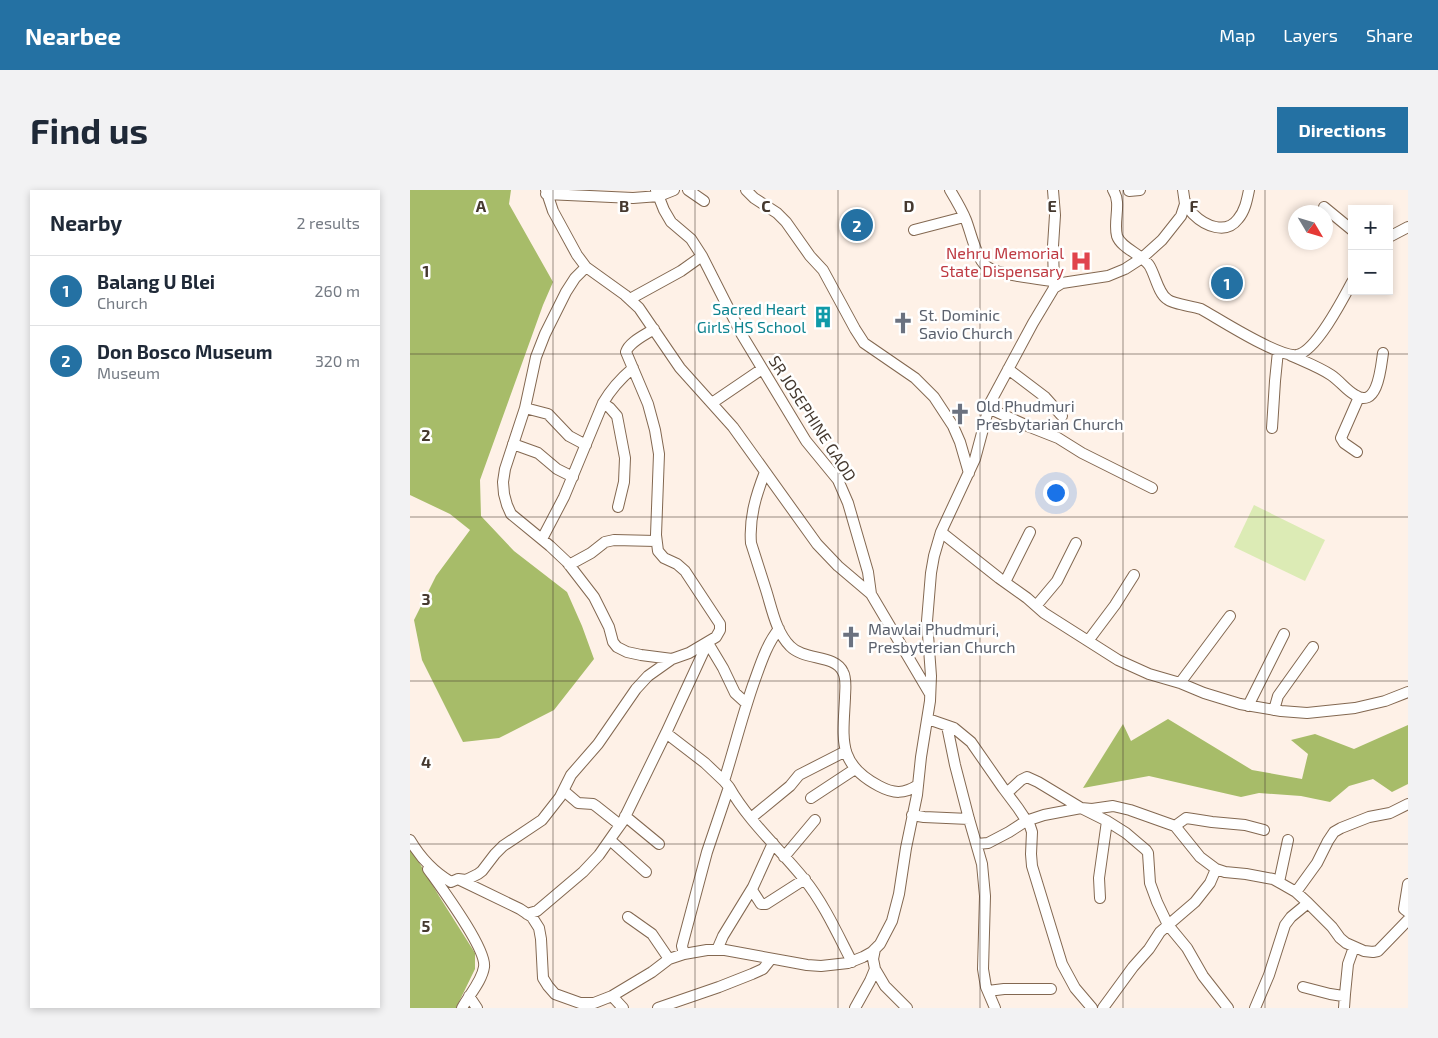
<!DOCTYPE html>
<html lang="en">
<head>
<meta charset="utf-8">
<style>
  :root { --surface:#fff; --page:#f2f2f3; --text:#1f2937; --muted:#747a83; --line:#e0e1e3; --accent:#2471a3 }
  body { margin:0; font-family:"Exo 2",sans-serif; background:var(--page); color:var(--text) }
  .controls { position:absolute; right:15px; top:15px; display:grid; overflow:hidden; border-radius:0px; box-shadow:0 2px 8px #0003 }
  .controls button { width:45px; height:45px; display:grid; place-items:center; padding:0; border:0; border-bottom:1px solid var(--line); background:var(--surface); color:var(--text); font:25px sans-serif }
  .compass { position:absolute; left:878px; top:15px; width:45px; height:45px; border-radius:50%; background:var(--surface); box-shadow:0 2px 8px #0003; rotate:128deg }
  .you { position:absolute; left:645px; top:302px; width:18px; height:18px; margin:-12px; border:4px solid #fff; border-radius:50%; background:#1a73e8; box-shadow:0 0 0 8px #1a73e833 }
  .badge { display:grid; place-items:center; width:32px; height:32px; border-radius:50%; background:var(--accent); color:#fff; font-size:16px; font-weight:700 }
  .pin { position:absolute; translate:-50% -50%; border:2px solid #fff; box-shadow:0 1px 5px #0006 }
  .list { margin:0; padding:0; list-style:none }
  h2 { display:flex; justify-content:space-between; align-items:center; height:65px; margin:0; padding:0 20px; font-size:21px }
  h2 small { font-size:16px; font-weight:400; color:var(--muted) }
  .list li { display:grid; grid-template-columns:32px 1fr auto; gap:15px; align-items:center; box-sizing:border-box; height:70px; padding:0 20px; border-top:1px solid var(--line) }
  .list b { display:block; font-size:19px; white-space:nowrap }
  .list p { margin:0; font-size:16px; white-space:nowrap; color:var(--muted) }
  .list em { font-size:16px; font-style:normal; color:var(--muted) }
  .map { position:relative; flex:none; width:998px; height:818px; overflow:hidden; border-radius:0px }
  header { display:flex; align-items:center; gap:30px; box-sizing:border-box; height:70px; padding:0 25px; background:var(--accent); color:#fff }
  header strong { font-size:24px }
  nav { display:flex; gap:28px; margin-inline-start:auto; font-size:18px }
  .intro { display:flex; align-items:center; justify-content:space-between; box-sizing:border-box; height:120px; padding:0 30px }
  h1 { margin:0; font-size:35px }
  .button { padding:12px 22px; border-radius:0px; background:var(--accent); color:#fff; font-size:18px; font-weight:700 }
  main { display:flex; gap:30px; padding:0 30px }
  aside { flex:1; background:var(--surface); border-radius:0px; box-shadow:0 2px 8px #0003 }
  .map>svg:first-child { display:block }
</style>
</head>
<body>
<header>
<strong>Nearbee</strong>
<nav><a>Map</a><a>Layers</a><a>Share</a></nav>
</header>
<div class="intro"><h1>Find us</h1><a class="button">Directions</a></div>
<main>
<aside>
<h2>Nearby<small>2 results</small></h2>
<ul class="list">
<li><span class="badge">1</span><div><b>Balang U Blei</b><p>Church</p></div><em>260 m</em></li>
<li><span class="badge">2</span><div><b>Don Bosco Museum</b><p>Museum</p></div><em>320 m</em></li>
</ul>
</aside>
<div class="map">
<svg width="998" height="818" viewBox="0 0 998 818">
  <rect width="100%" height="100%" fill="#fef1e7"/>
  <path fill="#dcebb5" d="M 844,315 L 915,350 L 895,391 L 824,357 Z"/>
  <path fill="#a7bc69" d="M 0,0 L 101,0 L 99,14 L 143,92 L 133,115 L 70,290 L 71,326 L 104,361 L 157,402 L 172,436 L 184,469 L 144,520 L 89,548 L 53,552 L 12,470 L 4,430 L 26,386 L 60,340 L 40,324 L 0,305 Z
    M 758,529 L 842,580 L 892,589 L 898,564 L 881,550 L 905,544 L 944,559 L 998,535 L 998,594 L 982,602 L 963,589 L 939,596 L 920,612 L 891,606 L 849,603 L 831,607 L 739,586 L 673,598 L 713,534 L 721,551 Z
    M 0,657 L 29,706 L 65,763 L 65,779 L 46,818 L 0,818 Z"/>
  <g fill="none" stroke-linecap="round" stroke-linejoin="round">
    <g stroke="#836851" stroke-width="12">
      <path id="minor" d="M 136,0 L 143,21 L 167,65 L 176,77 L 215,105 L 229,118 L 270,178 L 323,237 L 407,354 L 428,376 L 461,404
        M 246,0 L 254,20 L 261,32 L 281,49 L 292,66 L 332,145 L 396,251 L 428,290 L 438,313 L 458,382 L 461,404 L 520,504
        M 278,0 L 294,11
        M 336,0 L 344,8 L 367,23 L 376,32 L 400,66 L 413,80 L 445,139 L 454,153 L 505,188 L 524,207 L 543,236 L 550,252 L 559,283
        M 540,0 C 546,10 552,20 556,30 C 561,43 566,68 576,76 C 587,85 628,89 643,91
        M 643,0 L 645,25 L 643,56 L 644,97
        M 703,0 C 712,13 703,31 707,46 C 711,58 731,64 739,75 C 745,84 748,103 757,109 C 762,114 782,116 791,119 C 809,129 869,168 887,165 C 906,161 933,109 942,92
        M 719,1 L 730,0
        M 136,4 L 223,8 L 249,6 L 264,0
        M 775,11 C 777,15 780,21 783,24 C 795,36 816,45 828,29 C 835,21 837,10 839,0
        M 914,17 L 942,40
        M 504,40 L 554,27
        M 979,47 L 998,37
        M 176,77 L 165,88 L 156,102 L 135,144 L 126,167 L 115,218 L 95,279 L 93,292 L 94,304 L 97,315 L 101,324 L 140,356 L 157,372 L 184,407 L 199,437 L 203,452 L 207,457 L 217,462 L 231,465 L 262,469
        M 220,109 L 271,81 L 292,66
        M 880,165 C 893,171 909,177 921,185 C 930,191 936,200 945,205 C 968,220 971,176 973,163
        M 598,179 L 635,207 L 652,226
        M 193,213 L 200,218 L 207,226 L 215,268 L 214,292 L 208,317
        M 302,213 L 352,179
        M 115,218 L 138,224 L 159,246 L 176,255
        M 578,218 L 620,237 L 648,248 L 672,263 L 742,298
        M 862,238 L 865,191 L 868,161
        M 103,254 L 128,263 L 147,279 L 163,287
        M 947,262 L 934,253 L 931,248 L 949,207
        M 355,282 C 346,305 339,328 341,353 C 346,369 351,384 356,400 C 362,419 366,442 380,456 C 394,471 425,464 433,482 C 437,489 435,500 435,508 C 433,550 427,574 469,596 C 484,604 494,604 508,595
        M 531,342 L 589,388 L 617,408 L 634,423 L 708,470 L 739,484 L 770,493 L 794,503 L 830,514 L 871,521 L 897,523 L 945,518 L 975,511 L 998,502
        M 132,349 L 154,307 L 193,213 C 201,199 210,189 223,178
        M 159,375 L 181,363 L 195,352 L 204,350 L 246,351
        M 595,392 L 620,342
        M 626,416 L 647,391 L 666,353
        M 678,451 L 705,415 L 724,385
        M 298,453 L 313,478 L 325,503 L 336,513
        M 770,493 L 820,426
        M 838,516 L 874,444
        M 864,520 L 868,506 L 903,457
        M 518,529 L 544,538 L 561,552 L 593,598 L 608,618 L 620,636 L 622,642 L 621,664 L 622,676 L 652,774 L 665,798 L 682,818
        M 537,536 L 545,575 L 559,629 L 572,674 L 575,706 L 573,779 L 576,797 L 585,818
        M 256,543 L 295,573 L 314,591
        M 319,597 C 339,632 369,658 394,689 C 413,712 428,745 442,772
        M 154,601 L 168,613 L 183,614 L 186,616 L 210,635
        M 597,603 L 611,590 L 617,587 L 628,592 L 671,618 L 697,631 L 716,643 L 736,660 L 738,663 L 740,693 L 747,712 L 758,735 L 777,758 L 793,786 L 818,818
        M 401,608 L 445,579
        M 502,625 L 514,627 L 559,629
        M 215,626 L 249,654
        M 341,628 L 380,596 L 389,585 L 436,561
        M 765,636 L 776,628 L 783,629 L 802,632 L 835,635 L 854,640
        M 0,650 C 10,667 24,682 41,692 L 48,689 L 56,690 L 68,684 L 72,681 L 85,664 L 93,656 L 132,630 L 150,607 L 161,585 L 188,554 L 226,499 L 238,486 L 262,469 L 279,463 L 306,447 L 310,440 L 310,434 L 275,381 L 267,374 L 254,368 L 248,361 L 246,345 L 249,264 L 245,240 L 238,214 L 216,162 C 219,152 235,145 244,139
        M 200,650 L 236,682
        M 567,654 L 578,653 L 599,642 L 616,631 L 634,625 L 671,618 L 682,619 L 703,616 L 720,620 L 765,636 L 790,667 L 806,679 L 815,682 L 836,684 L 863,689 L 872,694 L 886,702 L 898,713 L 922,737 L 930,748 L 936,753 L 954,761 L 963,762 L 968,761 L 998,730
        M 374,667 L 405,630
        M 18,679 C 30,696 77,759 74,777 C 72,791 59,805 52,818
        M 48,689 L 110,719 L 122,727 L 129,738 L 131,749 L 133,788 L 138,796 L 145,804 L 170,813 L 184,813 L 202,806 L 242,782 L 259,769 L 274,764 L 297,760 L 315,760 L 397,775 L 411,776 L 438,773 L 453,767 L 462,762 L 470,754 L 482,731 L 489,704 L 496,658 L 507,605 L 511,567 L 520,511 L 521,486 L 517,431 L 521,383 L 524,366 L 531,342 L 565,269 L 580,213 L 623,133 L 644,98 L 652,93 L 698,86 L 715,79 L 732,68 L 752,50 L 771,26 L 775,14 L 773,0
        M 869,692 L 878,650
        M 998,694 L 994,719 L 998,722
        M 342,700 L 351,714 L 356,714 L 395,689
        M 886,702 L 907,673 L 918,651 L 924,642 L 931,638 L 959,627 L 980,623 L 998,614
        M 690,708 L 689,688 L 697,631
        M 117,724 L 127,721 L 173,682 L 189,665 L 203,645 L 213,631 L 256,543 L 298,452
        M 218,727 L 242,744 L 259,769
        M 307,760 L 313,746 L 343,697 L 363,653
        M 274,764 L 272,756 L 273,752 L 297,662 L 319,597 L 314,591 C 324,559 332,527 343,495 C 350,476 356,455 369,439
        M 465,779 L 475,796 L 497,818
        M 893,797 L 920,804 L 933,806 L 935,804 L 938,774 L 944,757
        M 578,801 L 594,799 L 641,799
        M 59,806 L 67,818
        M 202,806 L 213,818
        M 248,818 L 309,797 L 342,784 L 353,779 L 361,769
        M 445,818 L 460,791 L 465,779 L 463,769 L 465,759
        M 693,818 L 723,777 L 739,759 L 750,742 L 785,712 L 800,693 L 806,679
        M 845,818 L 859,785 L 875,735 L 881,727 L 898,713
        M 934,818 L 935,804"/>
    </g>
    <use href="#minor" stroke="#fff" stroke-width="10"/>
  </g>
  <path fill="none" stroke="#45392f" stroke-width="1" stroke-opacity="0.55" d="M 143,0 L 143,818M 285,0 L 285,818M 428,0 L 428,818M 570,0 L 570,818M 713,0 L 713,818M 855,0 L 855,818M 0,164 L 998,164M 0,327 L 998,327M 0,491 L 998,491M 0,654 L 998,654"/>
  <defs>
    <g id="hospital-bare" transform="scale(1.725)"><path d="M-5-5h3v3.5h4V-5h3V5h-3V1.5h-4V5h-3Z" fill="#e0444e" stroke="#fff" stroke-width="2.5" paint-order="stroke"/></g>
    <g id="building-bare" transform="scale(1.725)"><path d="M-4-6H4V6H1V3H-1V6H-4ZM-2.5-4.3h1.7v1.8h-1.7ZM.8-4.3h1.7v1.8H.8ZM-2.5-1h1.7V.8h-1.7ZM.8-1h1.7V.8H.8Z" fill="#0f9aa8" stroke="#fff" stroke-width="2.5" paint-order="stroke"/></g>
    <g id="church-bare" transform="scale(1.725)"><path d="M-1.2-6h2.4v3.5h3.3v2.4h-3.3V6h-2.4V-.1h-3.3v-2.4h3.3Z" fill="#6b7280" stroke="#fff" stroke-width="2.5" paint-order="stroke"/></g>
  </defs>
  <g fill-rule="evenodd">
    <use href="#hospital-bare" x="671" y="71"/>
    <use href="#building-bare" x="413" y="127"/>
    <use href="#church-bare" x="493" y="133"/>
    <use href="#church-bare" x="550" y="224"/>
    <use href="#church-bare" x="441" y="447"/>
  </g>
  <g text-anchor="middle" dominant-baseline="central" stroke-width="5" stroke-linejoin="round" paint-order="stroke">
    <g font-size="16" fill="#be3a42" stroke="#fff" text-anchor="end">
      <text x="654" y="62">Nehru Memorial<tspan x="654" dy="18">State Dispensary</tspan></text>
    </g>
    <g font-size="16" fill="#0d838f" stroke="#fff" text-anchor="end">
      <text x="396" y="118">Sacred Heart<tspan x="396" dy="18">Girls HS School</tspan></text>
    </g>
    <g font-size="16" fill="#5b616d" stroke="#fff" text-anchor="start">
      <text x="509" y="124">St. Dominic<tspan x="509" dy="18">Savio Church</tspan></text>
      <text x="566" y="215">Old Phudmuri<tspan x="566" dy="18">Presbytarian Church</tspan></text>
      <text x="458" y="438">Mawlai Phudmuri,<tspan x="458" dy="18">Presbyterian Church</tspan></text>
    </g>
    <g font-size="16" fill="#45392f" stroke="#fff">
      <text transform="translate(403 228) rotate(57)">SR JOSEPHINE GAOD</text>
    </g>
  </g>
  <g font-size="16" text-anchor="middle" font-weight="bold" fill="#45392f" stroke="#fff" stroke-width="5" stroke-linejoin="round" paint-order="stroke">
    <text x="71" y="22">A</text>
    <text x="214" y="22">B</text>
    <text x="356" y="22">C</text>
    <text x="499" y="22">D</text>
    <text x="642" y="22">E</text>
    <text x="784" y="22">F</text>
    <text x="16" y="87">1</text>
    <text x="16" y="251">2</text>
    <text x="16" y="415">3</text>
    <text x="16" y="578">4</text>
    <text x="16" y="742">5</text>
  </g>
</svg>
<div class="controls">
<button>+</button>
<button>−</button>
</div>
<svg class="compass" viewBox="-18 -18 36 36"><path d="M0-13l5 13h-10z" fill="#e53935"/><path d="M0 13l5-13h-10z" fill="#747a83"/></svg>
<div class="you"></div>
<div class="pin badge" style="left:817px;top:93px">1</div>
<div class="pin badge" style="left:447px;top:35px">2</div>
</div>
</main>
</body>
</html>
